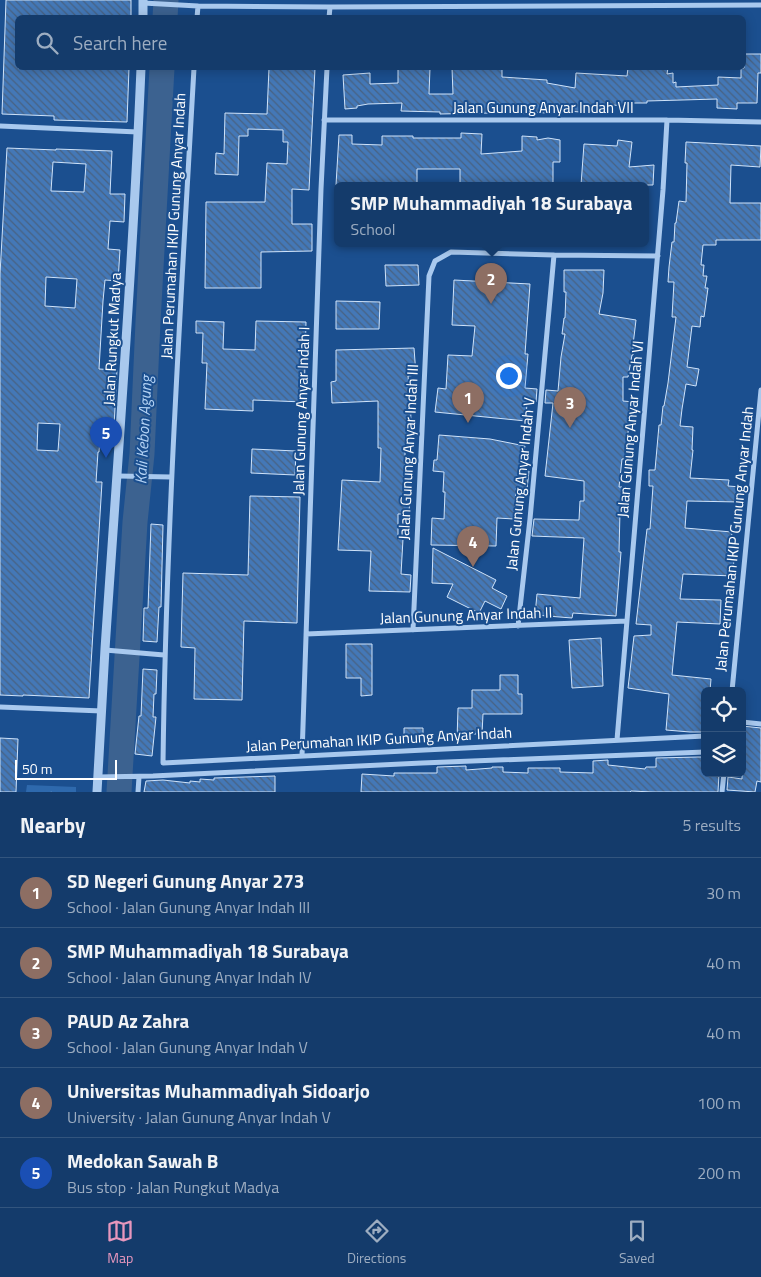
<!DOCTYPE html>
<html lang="en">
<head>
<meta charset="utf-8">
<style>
  :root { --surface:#143b6b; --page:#1d4271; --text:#f1f3f6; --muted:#9dadc1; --line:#33557e; --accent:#e797bd }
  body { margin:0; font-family:"Titillium Web",sans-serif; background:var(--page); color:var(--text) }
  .controls { position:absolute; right:15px; bottom:15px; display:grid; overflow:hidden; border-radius:8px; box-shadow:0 2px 12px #0003 }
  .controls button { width:45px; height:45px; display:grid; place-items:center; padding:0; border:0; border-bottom:1px solid var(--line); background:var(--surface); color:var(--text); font:25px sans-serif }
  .scale { position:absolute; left:15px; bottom:12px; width:102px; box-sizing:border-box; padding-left:5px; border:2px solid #fff; border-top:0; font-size:14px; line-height:18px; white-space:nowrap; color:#fff; -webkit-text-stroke:4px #1b4f8f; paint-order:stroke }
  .you { position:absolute; left:508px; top:375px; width:18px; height:18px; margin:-12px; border:4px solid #fff; border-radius:50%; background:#1a73e8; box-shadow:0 0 0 8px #1a73e833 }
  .badge { display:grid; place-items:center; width:32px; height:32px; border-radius:50%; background:var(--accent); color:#fff; font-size:16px; font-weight:700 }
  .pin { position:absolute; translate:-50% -41px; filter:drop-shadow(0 1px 2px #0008) }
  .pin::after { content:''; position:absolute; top:26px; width:18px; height:15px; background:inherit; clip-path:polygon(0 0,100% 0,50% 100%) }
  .popup { position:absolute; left:334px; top:182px; width:315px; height:65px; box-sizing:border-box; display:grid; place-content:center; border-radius:8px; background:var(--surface); filter:drop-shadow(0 1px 4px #0005); font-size:16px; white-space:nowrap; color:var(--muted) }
  .popup b { font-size:19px; color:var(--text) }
  .popup::after { content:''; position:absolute; left:50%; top:100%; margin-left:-10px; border:10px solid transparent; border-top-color:var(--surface) }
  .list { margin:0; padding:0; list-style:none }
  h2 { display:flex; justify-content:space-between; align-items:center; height:65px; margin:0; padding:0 20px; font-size:21px }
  h2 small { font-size:16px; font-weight:400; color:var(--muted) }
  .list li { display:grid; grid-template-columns:32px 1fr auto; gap:15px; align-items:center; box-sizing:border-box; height:70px; padding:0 20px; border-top:1px solid var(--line) }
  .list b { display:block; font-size:19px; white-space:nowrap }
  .list p { margin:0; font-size:16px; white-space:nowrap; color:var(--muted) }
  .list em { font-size:16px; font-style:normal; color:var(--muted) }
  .icon { flex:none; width:28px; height:28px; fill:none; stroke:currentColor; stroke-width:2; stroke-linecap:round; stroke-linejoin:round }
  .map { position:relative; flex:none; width:761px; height:792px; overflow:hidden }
  .search { position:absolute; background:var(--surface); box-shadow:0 2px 12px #0003; left:15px; right:15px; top:15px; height:55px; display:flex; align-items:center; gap:12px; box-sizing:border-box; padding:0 18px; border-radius:8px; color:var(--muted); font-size:19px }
  .sheet { height:415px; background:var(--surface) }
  nav { display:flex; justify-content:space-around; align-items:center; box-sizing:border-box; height:70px; border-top:1px solid var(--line); background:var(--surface); font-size:14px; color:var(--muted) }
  nav a { display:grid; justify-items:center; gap:2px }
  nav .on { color:var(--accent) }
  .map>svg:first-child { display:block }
</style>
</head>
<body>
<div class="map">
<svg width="761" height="792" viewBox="0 0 761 792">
  <defs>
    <pattern id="grass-tufts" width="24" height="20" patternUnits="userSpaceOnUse" patternTransform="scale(1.25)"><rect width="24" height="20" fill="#2e69ad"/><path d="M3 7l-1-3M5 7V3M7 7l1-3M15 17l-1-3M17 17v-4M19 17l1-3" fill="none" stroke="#4d80b9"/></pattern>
    <pattern id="building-back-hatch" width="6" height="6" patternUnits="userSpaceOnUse" patternTransform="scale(1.25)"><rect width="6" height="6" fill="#4478b7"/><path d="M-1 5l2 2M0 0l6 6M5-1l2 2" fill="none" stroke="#486282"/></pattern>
  </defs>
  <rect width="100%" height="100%" fill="#1b4f8f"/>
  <path fill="url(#grass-tufts)" d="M 27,785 L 76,787 L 76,792 L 26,792 Z"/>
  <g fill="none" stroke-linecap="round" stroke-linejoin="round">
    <path stroke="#3c6290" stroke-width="25" d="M 165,18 L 166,0
      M 119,792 L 135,522 L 142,454 L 148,322 L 162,68"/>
  </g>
  <path fill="url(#building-back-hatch)" stroke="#cfe3fa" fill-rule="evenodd" d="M 6,0 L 131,0 L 131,18 L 18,18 L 18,68 L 129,68 L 127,122 L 54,120 L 54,116 L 2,114 Z
    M 744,54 L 761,54 L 761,73 L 758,73 L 757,103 L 737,103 L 737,109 L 717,108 L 717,99 L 647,101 L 647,103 L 626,103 L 626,106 L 613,105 L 613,111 L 592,112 L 592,113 L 568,111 L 568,112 L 546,113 L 532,112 L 532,114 L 513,113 L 514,105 L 492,104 L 491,113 L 440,114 L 440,112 L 401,111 L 402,103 L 368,104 L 357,106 L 357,108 L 345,109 L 343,75 L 370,73 L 370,84 L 398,83 L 398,68 L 430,68 L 429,94 L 453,94 L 452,68 L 502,68 L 502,77 L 547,80 L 547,83 L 575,88 L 576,73 L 627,76 L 628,68 L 668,68 L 667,74 L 673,73 L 673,83 L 676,82 L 676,87 L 696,86 L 718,85 L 718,77 L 741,78 L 741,68 L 744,68 Z
    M 269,68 L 315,68 L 309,190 L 292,189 L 292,224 L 312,224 L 312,251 L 261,252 L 261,288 L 205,288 L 206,202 L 265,202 L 267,163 L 287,164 L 288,142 L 283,142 L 283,130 L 248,129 L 248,136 L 239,136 L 238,175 L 215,174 L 216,153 L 224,154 L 225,113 L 267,114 Z
    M 461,133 L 482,134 L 481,154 L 522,151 L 522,136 L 537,137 L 537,140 L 548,138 L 560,140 L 560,162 L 553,162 L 553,185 L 460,185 L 460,169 L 417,169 L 417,185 L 336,185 L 339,135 L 352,135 L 352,144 L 382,145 L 382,136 L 413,136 L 413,138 L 461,138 Z
    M 618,140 L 632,142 L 629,167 L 654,165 L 653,185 L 581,185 L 584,144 L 617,146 Z
    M 686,142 L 761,146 L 760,167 L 731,165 L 730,203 L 761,203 L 761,240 L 716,240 L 716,245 L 703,245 L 701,265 L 704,265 L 703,276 L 707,276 L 705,288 L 708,288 L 704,317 L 701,316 L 700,327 L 692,326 L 687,367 L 699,369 L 696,386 L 686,384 L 682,409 L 680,426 L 693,427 L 692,450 L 693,450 L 690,478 L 729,480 L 728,486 L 741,487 L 740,502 L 687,501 L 685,528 L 732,532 L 730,557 L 734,557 L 733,576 L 683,574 L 680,599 L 721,600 L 720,624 L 677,622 L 672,675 L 711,679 L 710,691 L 705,691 L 705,732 L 690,732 L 666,730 L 669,694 L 628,688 L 634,636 L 651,635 L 651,625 L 636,624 L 647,529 L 650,529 L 653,486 L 649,486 L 649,470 L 655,470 L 659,425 L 661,425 L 663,406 L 664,406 L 668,383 L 676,317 L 672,317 L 674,282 L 668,282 L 669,267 L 672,242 L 674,242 L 675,223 L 676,223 L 679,201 L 686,202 L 687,163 L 685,163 Z
    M 7,148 L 56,150 L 56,149 L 112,151 L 110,194 L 125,194 L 124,222 L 110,221 L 108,249 L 120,250 L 118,281 L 105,280 L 103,301 L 99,369 L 117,370 L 114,427 L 101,426 L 99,452 L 98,452 L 96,482 L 102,482 L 89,698 L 23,695 L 23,696 L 0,695 L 0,274 ZM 53,162 L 86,164 L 84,192 L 51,191 ZM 46,277 L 77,279 L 75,308 L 45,306 ZM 38,423 L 60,424 L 58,451 L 37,450 Z
    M 385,265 L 418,265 L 419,285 L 386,286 Z
    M 564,270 L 604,270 L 603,293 L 599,314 L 636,320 L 633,345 L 633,355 L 632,355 L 628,377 L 623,377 L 623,401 L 634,402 L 633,420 L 629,420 L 626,459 L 622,459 L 619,487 L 622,487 L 622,511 L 620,511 L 619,552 L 621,552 L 616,616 L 573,613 L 572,618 L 535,615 L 537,594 L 580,598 L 584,538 L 532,536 L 534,519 L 579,520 L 580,501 L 584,501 L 584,481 L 545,476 L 553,403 L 545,403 L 546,390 L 558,391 L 561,357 L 565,334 L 562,334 L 564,318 L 565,318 L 566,292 L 564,292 Z
    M 454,280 L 530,284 L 525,354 L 528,354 L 525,388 L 537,389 L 536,402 L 527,401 L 526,421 L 435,412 L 438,388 L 446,389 L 448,355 L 472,356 L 475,326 L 452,325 Z
    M 336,301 L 380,302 L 379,329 L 336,329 Z
    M 196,321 L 224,322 L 223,349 L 255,350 L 256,321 L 306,322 L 304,402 L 253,400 L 253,411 L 205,409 L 207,363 L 202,363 L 203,333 L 196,333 Z
    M 414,348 L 416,375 L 408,376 L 411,409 L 410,449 L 405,449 L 405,473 L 411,473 L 409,514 L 398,514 L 398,539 L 403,539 L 401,574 L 411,575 L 410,592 L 369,591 L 371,551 L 338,550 L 342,480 L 380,482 L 381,448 L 378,448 L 378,401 L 332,403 L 331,382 L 336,381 L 336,350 Z
    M 439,435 L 490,439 L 525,446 L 520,470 L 529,471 L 527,489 L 516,488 L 514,519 L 497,518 L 496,546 L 431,545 L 432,518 L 444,519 L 445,492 L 443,492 L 444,472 L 433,471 L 434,460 L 437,460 Z
    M 252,449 L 296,451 L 295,475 L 251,473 Z
    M 250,496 L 300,497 L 297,623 L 244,621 L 242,700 L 194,699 L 195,648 L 181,647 L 183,573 L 248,575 Z
    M 151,524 L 163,525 L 161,607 L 159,607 L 157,642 L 143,641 L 144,608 L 148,608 Z
    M 433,548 L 496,580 L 492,588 L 507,596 L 501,609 L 485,601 L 479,613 L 447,597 L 453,584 L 432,583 Z
    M 601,638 L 603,686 L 572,688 L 569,640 Z
    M 346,644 L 372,644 L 372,695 L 361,696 L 361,678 L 346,678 Z
    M 143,669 L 157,670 L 156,694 L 154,694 L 153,717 L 156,717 L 152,756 L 135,754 L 139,716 L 141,716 Z
    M 500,675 L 518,675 L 518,694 L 522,694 L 522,714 L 483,714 L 482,734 L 470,734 L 470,739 L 457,740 L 458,708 L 472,708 L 472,690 L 500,690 Z
    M 742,726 L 761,728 L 761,782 L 757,781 L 755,792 L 727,790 L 728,777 L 742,779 Z
    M 404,728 L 423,728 L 423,742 L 404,742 Z
    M 0,738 L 18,739 L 16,792 L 0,792 Z
    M 698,757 L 705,757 L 705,773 L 719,773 L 718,792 L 653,792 L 631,791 L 630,792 L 361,792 L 362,774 L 394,776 L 394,773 L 437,773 L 437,767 L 466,766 L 466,770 L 492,768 L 492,767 L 503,767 L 503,772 L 528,773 L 528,768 L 560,768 L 560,772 L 593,773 L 593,761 L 608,760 L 608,765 L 645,769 L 646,767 L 656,767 L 656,758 Z
    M 275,776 L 275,792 L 144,792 L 146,781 L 163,780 L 190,783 L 190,781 L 200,782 L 200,779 L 214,780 L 214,778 Z"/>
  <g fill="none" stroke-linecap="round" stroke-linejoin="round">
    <path stroke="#a9c9ee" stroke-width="5" d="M 143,3 L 198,6 L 330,7 L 761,5
      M 197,18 L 198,6
      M 329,18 L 330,7
      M 194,68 C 181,299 166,531 163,763 L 705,736
      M 324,120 L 667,120 L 761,122
      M 0,126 L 138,132
      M 118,476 L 171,477
      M 518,626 L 530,519 L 554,255
      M 413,630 L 429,276 L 435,261 L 451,252 L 554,255 L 658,256
      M 306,634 L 627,621
      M 105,650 L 164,655
      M 732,691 L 761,390
      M 0,707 L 102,711
      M 742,722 L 761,724
      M 617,740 L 663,190 L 667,120
      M 302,756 L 321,189 L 327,68
      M 98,777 L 153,776 L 422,763 L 705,752
      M 138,792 L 139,777
      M 722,792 L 724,773"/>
    <path stroke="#a9c9ee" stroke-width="9" d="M 143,18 L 143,0
      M 97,792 C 100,744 102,696 105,649 C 118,455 133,261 141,68"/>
  </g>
  <g text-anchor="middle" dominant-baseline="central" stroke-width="4" stroke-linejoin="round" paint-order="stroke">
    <g font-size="15" fill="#fff" stroke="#1b4f8f">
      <text x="543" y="107">Jalan Gunung Anyar Indah VII</text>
      <text transform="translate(173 226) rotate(-87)">Jalan Perumahan IKIP Gunung Anyar Indah</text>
      <text transform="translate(112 339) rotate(-87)">Jalan Rungkut Madya</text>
      <text transform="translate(301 411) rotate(-88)">Jalan Gunung Anyar Indah I</text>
      <text transform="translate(630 429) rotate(-85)">Jalan Gunung Anyar Indah VI</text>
      <text transform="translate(408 452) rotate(-87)">Jalan Gunung Anyar Indah III</text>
      <text transform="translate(520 484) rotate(-84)">Jalan Gunung Anyar Indah V</text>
      <text transform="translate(734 539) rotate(-84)">Jalan Perumahan IKIP Gunung Anyar Indah</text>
      <text transform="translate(466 615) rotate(-2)">Jalan Gunung Anyar Indah II</text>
      <text transform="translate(379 739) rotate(-3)">Jalan Perumahan IKIP Gunung Anyar Indah</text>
    </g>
    <g font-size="16" font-style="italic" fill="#b5d3f5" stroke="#1b4f8f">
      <text transform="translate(143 430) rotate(-87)">Kali Kebon Agung</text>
    </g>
  </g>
</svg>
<div class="controls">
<button><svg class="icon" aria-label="locate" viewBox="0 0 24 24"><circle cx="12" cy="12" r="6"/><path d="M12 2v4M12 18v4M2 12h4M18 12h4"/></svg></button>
<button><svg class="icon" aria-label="layers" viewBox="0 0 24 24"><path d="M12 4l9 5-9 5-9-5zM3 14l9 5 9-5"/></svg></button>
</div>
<div class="scale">50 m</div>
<div class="you"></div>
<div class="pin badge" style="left:468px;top:423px;background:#8d6e63">1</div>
<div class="pin badge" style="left:491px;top:304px;background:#8d6e63">2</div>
<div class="popup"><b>SMP Muhammadiyah 18 Surabaya</b>School</div>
<div class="pin badge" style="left:570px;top:428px;background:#8d6e63">3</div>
<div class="pin badge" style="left:473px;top:567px;background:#8d6e63">4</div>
<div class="pin badge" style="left:106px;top:458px;background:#1a4fb4">5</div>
<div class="search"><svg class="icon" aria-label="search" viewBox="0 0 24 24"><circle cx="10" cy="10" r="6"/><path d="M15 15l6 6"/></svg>Search here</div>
</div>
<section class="sheet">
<h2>Nearby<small>5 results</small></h2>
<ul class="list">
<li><span class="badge" style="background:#8d6e63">1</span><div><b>SD Negeri Gunung Anyar 273</b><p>School · Jalan Gunung Anyar Indah III</p></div><em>30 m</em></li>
<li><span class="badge" style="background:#8d6e63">2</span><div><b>SMP Muhammadiyah 18 Surabaya</b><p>School · Jalan Gunung Anyar Indah IV</p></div><em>40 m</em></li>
<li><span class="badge" style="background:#8d6e63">3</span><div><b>PAUD Az Zahra</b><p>School · Jalan Gunung Anyar Indah V</p></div><em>40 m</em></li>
<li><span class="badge" style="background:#8d6e63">4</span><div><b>Universitas Muhammadiyah Sidoarjo</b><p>University · Jalan Gunung Anyar Indah V</p></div><em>100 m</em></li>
<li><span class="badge" style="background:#1a4fb4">5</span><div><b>Medokan Sawah B</b><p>Bus stop · Jalan Rungkut Madya</p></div><em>200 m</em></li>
</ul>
</section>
<nav>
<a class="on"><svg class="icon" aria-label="map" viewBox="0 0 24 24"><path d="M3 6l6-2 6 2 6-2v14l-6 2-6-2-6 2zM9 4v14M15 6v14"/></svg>Map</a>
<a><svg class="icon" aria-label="directions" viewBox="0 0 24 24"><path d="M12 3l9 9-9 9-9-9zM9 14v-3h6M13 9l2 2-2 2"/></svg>Directions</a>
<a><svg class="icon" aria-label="saved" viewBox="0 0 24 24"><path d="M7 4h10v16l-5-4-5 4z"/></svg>Saved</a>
</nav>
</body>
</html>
